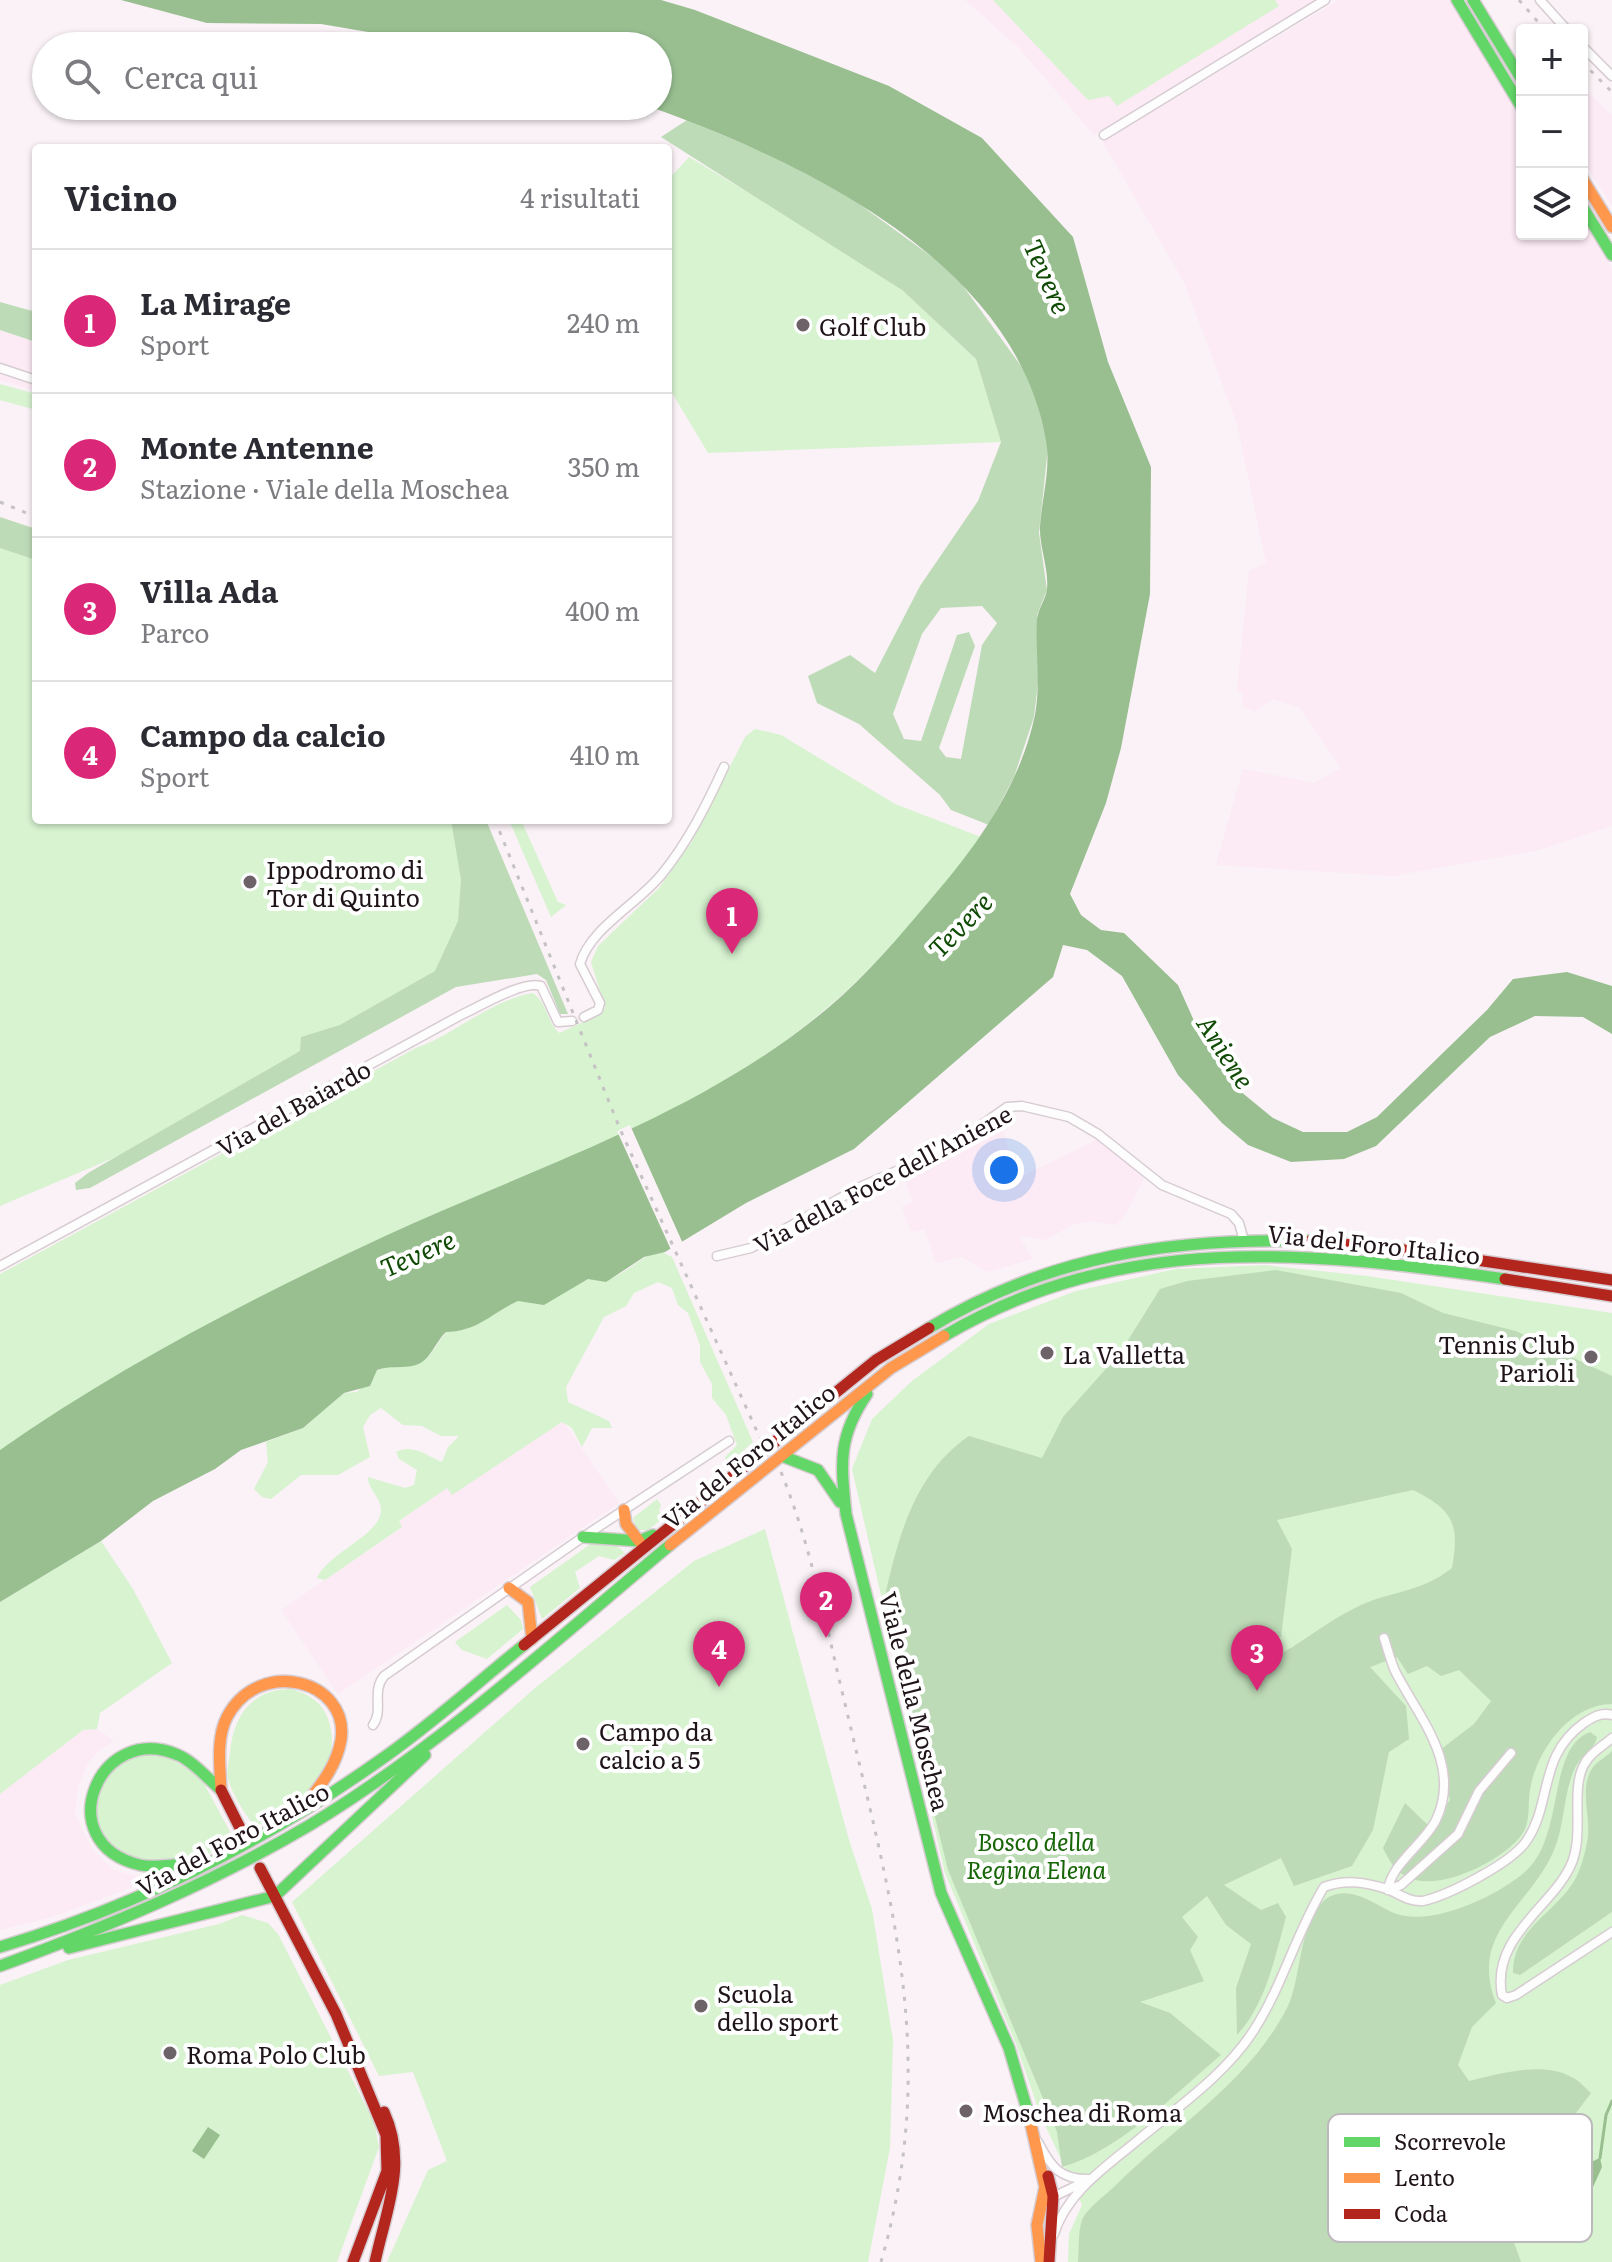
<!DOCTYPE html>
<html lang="it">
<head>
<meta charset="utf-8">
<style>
  :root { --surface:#fff; --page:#f7f7f7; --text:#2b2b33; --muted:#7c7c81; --line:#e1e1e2; --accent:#db2777 }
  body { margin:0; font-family:Literata,serif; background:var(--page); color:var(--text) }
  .controls { position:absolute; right:24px; top:24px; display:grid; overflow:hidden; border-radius:8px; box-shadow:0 2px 6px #0004 }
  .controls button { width:72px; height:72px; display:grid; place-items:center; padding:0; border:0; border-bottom:2px solid var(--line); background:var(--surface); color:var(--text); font:40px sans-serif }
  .you { position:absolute; left:1004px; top:1170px; width:28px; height:28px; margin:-20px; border:6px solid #fff; border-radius:50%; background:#1a73e8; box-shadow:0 0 0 12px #1a73e833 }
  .badge { display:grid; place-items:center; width:52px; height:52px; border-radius:50%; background:var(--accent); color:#fff; font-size:26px; font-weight:700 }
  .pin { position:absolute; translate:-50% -66px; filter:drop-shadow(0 2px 4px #0008) }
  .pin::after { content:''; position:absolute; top:42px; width:28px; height:24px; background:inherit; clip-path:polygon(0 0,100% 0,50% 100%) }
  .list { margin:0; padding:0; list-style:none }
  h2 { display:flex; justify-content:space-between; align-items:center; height:104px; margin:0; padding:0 32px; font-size:34px }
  h2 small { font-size:26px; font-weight:400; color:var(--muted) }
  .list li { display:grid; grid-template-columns:52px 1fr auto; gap:24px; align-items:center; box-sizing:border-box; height:144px; padding:0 32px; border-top:2px solid var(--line) }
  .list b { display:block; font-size:30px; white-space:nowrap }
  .list p { margin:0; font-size:26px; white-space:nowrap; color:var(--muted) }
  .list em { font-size:26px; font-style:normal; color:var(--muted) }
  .icon { flex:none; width:44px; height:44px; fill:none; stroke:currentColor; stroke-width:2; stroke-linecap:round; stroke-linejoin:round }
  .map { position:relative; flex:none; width:1612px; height:2262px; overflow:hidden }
  .search { position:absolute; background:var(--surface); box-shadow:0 2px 6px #0004; left:32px; top:32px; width:640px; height:88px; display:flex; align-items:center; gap:20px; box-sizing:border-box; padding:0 28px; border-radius:44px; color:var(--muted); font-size:30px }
  .panel { position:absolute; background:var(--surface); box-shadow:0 2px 6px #0004; left:32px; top:144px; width:640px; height:680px; border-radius:8px }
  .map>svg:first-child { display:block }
</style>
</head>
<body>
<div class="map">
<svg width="1612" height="2262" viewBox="0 0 1612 2262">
  <rect width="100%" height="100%" fill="#faf2f6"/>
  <path fill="#fceaf4" d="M 965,0 L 1316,0 L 1094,135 L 1019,48 Z
    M 1339,0 L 1450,0 L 1522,120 L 1522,234 L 1582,234 L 1582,220 L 1612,269 L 1612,826 L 1539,850 L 1393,876 L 1216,865 L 1243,769 L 1314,783 L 1341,768 L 1300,708 L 1273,699 L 1255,711 L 1242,706 L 1243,695 L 1237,689 L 1249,571 L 1266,563 L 1237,424 L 1185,284 L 1103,142 Z
    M 1582,87 L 1612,115 L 1612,206 L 1582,159 Z
    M 0,330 L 36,342 L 36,391 L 0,380 Z
    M 1000,1118 L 1016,1179 L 1093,1142 L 1097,1137 L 1144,1178 L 1126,1214 L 1116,1225 L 1090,1221 L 1074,1224 L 1045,1240 L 1018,1235 L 1033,1259 L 987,1272 L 962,1257 L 936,1263 L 925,1229 L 911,1232 L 902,1207 L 913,1202 L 902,1173 Z
    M 563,1421 L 619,1503 L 338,1694 L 281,1610 L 402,1528 L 399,1522 L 448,1487 L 452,1494 Z
    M 97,1729 L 114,1741 L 99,1750 L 88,1763 L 78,1787 L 75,1815 L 92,1849 L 114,1870 L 151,1880 L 52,1917 L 0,1930 L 0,1794 L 83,1730 Z"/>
  <path fill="#d7f3d0" d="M 993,0 L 1275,0 L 1279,6 L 1117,106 L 1109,96 L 1088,100 Z
    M 689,157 L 821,236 L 902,290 L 976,359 L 1001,442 L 708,453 L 668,386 L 668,180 Z
    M 0,384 L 36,394 L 36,410 L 0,400 Z
    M 0,527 L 36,538 L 36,820 L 478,820 L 521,943 L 123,1154 L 0,1206 Z
    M 755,729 L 781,735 L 895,804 L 981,837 C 935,898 886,958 828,1007 C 684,1131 493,1184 325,1265 C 213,1319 106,1385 0,1450 L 0,1274 L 416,1048 C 456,1034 488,1001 533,993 C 547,1003 547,1021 559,1033 L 595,1017 L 605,1008 L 591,962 L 598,946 L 659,888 L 691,843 L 745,737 Z
    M 509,820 L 521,820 L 558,902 L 566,905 L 551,917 Z
    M 660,1251 L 672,1257 L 753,1442 L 727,1465 L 725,1457 L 737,1445 L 726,1415 L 712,1398 L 712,1384 L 700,1362 L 700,1345 L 688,1313 L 678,1305 L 672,1288 L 658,1282 L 634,1293 L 626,1306 L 604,1317 L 566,1387 L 568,1402 L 609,1421 L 612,1428 L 592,1428 L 582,1447 L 572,1428 L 562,1422 L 452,1495 L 447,1488 L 399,1521 L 402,1527 L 325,1580 L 317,1578 C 329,1552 379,1536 381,1511 C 382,1498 368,1490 368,1477 L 405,1488 L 414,1485 L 417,1470 L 399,1459 L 396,1452 C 413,1443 427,1456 442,1462 L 448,1447 L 459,1436 L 441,1436 L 422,1426 L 403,1425 L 381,1408 L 370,1415 L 363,1427 L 370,1457 L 338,1475 L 301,1475 L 271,1499 L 262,1497 L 254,1489 L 268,1462 L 266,1442 L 303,1428 L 344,1393 L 357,1392 L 377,1370 L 394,1365 L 417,1365 L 429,1356 L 446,1332 C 476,1332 492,1312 518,1301 C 549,1305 561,1293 587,1280 C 592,1276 603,1281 611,1278 C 628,1272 641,1256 660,1251 Z
    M 1264,1265 L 1367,1276 L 1612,1313 L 1612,2262 L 1068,2262 L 1069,2234 L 1082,2205 L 1040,2114 L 1016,2044 L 945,1873 L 852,1469 L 872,1419 L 912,1381 L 989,1324 L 1076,1291 L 1176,1269 Z
    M 657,1499 L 661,1505 L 659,1511 L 665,1517 L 648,1530 L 637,1530 L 633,1518 Z
    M 765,1529 L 849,1840 L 872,1909 L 893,2040 L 890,2148 L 868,2262 L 387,2262 L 428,2170 L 447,2161 L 413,2072 L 379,2076 L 292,1902 L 534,1689 L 694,1561 Z
    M 101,1541 L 133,1589 L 172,1663 L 100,1713 L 97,1729 L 83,1730 L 0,1794 L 0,1602 Z
    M 592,1543 L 616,1545 L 625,1553 L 614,1560 L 599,1556 L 575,1572 L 580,1588 L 542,1619 L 530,1587 Z
    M 507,1605 L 521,1620 L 523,1629 L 487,1659 L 462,1650 L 455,1642 Z
    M 291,1689 C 310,1694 325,1704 330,1725 C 342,1777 295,1805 256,1827 C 246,1817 231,1792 228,1778 C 226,1771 229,1761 230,1753 C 233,1716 252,1689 291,1689 Z
    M 162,1754 L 200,1776 L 235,1841 C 208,1859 172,1866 139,1861 C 98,1854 79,1797 111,1770 C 117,1765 124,1757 131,1755 C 141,1753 152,1754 162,1754 Z
    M 242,1915 L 268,1923 L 278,1934 L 374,2122 L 379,2147 L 337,2262 L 0,2262 L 0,1985 L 68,1960 L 219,1924 Z"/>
  <path fill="#bedbb7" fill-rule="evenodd" d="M 687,120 L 770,155 L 844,193 L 953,272 L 1032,381 L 1048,447 L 1039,533 L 1047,590 L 1037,615 L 1040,666 L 1034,717 L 1014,777 L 989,825 L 951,810 L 940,795 L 859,724 L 817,703 L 808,676 L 850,655 L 875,673 L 920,586 L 978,501 L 1001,442 L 976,359 L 902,290 L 661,137 ZM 982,606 L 997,623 L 982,645 L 961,759 L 946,757 L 939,748 L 975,646 L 969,632 L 957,635 L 921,741 L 904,739 L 893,714 L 922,634 L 941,608 Z
    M 0,302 L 36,312 L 36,342 L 0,330 Z
    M 0,517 L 36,529 L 36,560 L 0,548 Z
    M 451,820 L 486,820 L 568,1014 L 560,1014 L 546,980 L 537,974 L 456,987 L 90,1188 L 76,1190 L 75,1183 L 88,1173 L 300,1051 L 301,1037 L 340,1025 L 435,971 L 458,921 L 461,880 Z
    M 1276,1270 L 1401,1293 L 1443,1313 L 1516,1331 L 1612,1376 L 1612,1704 C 1570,1704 1536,1751 1530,1790 C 1527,1807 1532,1822 1520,1837 C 1500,1862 1436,1894 1405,1876 C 1394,1870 1389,1860 1383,1848 L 1405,1803 L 1431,1828 L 1450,1800 L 1440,1750 L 1474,1724 L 1491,1701 L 1459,1670 L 1441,1676 L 1427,1666 L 1408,1674 L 1397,1657 L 1370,1667 L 1406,1706 L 1409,1739 L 1389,1752 L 1373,1830 L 1352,1866 L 1294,1886 L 1281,1858 L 1224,1885 L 1261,1910 L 1278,1903 L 1286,1917 C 1275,1957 1266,2004 1237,2035 L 1236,1988 L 1251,1944 L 1226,1925 L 1207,1896 L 1182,1917 L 1198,1937 L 1190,1950 L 1204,1981 L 1140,2002 L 1170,2013 L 1221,2055 C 1176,2093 1119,2151 1062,2167 L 1057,2132 L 948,1870 L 883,1605 C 897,1541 913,1474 969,1436 L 1042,1458 L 1063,1417 L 1120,1353 L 1160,1289 L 1187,1281 ZM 1413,1490 C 1453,1510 1460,1523 1452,1568 C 1419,1594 1390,1590 1355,1608 C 1316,1627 1290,1655 1247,1669 L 1245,1640 L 1281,1637 L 1292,1549 L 1277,1520 Z
    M 1590,1732 L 1597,1737 C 1595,1749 1582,1755 1576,1766 C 1564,1789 1565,1820 1556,1845 C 1535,1904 1467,1930 1496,2003 L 1472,2027 L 1458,2065 L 1469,2081 C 1498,2074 1544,2061 1571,2077 C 1579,2080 1585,2088 1591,2093 L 1570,2121 L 1534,2153 L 1486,2174 L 1500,2203 L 1521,2262 L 1078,2262 C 1079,2249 1078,2231 1082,2220 C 1087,2208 1107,2194 1116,2185 C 1174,2127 1250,2082 1288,2006 C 1302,1978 1299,1911 1331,1896 C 1352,1886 1376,1905 1394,1913 C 1431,1928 1500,1895 1527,1870 C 1565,1834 1547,1748 1590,1732 Z
    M 1612,1751 L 1612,1912 L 1520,1975 L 1513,1973 C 1512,1926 1563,1911 1579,1871 C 1583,1861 1587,1846 1588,1835 C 1590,1813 1579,1787 1593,1767 C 1598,1761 1607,1756 1612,1751 Z"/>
  <path fill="#99bf91" d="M 121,0 L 661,0 L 695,10 L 889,86 L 982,138 L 1073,237 L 1108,362 L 1151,467 L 1150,594 L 1121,748 L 1106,803 L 1070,894 L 1081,915 L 1101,930 L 1124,933 L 1178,985 L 1195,1023 L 1240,1091 L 1273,1118 L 1303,1132 L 1347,1132 L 1377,1117 L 1487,1010 L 1513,979 L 1567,972 L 1612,986 L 1612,1034 L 1583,1017 L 1535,1016 L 1490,1037 L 1376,1146 L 1344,1159 L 1291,1162 L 1248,1145 L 1222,1123 L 1178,1075 L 1122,976 L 1087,950 L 1063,945 L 1053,977 L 854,1149 L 746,1203 L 665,1252 L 644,1257 L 606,1282 L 588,1279 L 544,1305 L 518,1301 C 491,1313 479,1331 446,1332 C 436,1341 430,1361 416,1365 C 402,1369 390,1365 377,1370 L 370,1386 L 344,1393 L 303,1428 L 241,1450 L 215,1469 L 153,1501 L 101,1541 L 0,1602 L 0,1450 C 118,1367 252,1298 383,1237 C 534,1167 698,1117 828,1008 C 867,975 898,938 931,899 C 977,846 1020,786 1035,715 C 1041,682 1035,651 1037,619 C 1038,609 1046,599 1047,589 C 1049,568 1039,547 1040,526 C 1042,498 1051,467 1046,441 C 1016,261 801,161 648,106 L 658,106 L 658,46 L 451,46 L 321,24 L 207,23 Z
    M 208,2127 L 220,2135 L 204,2159 L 192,2151 Z
    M 1600,2158 L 1602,2167 L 1581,2214 L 1580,2201 L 1575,2198 L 1578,2192 L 1583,2193 L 1590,2178 L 1586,2159 L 1591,2162 Z"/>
  <path fill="#faf2f6" d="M 630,1125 L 684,1246 L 672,1252 L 617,1131 Z"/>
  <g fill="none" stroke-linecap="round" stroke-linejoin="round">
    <path stroke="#99bf91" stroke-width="3" d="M 1600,2158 L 1606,2115 L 1612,2101"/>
    <g stroke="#d6ccd1" stroke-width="11">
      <path id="street" d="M 1540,0 L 1567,30
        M 1582,46 L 1612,76
        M 1104,135 L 1325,0
        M 0,368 L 36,380
        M 584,1017 L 598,1010 L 600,1003 L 580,964 C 590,928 638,904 662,874 C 688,842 707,804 724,767
        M 717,1256 L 751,1248 L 860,1187 L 949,1148 L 1007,1107 L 1022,1106 L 1069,1117 L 1098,1134 L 1162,1185 L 1231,1214 L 1239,1223 L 1243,1237
        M 0,1266 L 461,1015 C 479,1007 523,980 541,986 L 558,1022 L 572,1021
        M 1384,1638 C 1388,1650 1391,1663 1396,1673 C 1420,1719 1462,1765 1436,1820 C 1424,1844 1391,1864 1388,1890
        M 373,1725 C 384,1710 371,1692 384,1676 L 583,1537 L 729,1441
        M 1612,1738 C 1603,1746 1591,1752 1585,1763 C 1569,1789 1586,1835 1570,1867 C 1550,1908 1491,1938 1502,1995 L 1507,1998 L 1516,1995 L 1612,1932
        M 1388,1890 L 1401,1885 L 1458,1834 L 1479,1791 L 1511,1753
        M 1038,2142 C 1051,2167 1060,2180 1090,2179
        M 1051,2198 L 1086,2181
        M 1054,2234 C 1067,2192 1106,2167 1138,2140 C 1178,2107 1226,2074 1254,2030 C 1283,1985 1296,1933 1324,1887 C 1345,1879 1365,1882 1387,1889 C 1400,1894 1408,1902 1423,1901 C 1449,1895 1509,1864 1525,1843 C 1553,1805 1537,1756 1584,1723 C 1593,1717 1601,1712 1612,1715"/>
    </g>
    <g stroke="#d6ccd1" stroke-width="14">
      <path id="fast" d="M 1457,0 L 1522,108
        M 1473,0 L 1522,80
        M 1582,206 L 1612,255
        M 929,1328 C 1050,1255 1171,1238 1310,1241
        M 944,1336 C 1122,1231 1309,1251 1505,1279
        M 782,1456 L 818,1470 L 840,1502
        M 846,1514 L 941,1893 L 1009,2048 L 1029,2116
        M 846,1514 C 841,1464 837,1438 867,1394
        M 583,1537 L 639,1541 L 653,1535
        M 202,1862 C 183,1863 158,1869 140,1865 C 48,1843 99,1720 178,1755 C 193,1761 208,1779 221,1790
        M 0,1947 C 140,1905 267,1841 386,1756 C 434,1722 478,1682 524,1645
        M 69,1948 L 275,1896 L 425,1755
        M 0,1966 C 107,1927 212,1883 310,1825 C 440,1746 554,1642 670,1545"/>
    </g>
    <g stroke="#d6ccd1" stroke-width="14">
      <path id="slow" d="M 1582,178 L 1612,227
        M 624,1510 L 626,1524 L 639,1541
        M 670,1545 L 891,1368 L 944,1336
        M 509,1588 L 528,1602 L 532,1639
        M 221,1790 C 220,1767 216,1738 227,1717 C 259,1656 350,1680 341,1740 C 336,1767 322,1783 306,1804
        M 1029,2116 L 1045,2187 L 1037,2225 L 1041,2262"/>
    </g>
    <g stroke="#d6ccd1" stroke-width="14">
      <path id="jam" d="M 1310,1241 L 1415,1251 L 1612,1280
        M 1505,1279 L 1612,1296
        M 524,1645 L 876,1360 L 929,1328
        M 221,1790 L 243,1834
        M 260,1868 L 336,2014 L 386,2135 L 387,2171 L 353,2262
        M 1048,2176 L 1053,2196 L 1049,2262
        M 375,2262 C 386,2210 408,2164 384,2112"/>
    </g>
    <use href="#street" stroke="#fefdfe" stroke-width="8"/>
    <use href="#fast" stroke="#63d668" stroke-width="11"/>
    <use href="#slow" stroke="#ff974d" stroke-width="11"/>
    <use href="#jam" stroke="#b3261e" stroke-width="11"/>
    <path stroke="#c5c2c4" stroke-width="3" stroke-dasharray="4 8" stroke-linecap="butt" d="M 1519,0 L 1545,30
      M 1582,62 L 1612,92
      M 0,502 L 36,517
      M 495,820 L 620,1129 L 760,1438
      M 781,1472 C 812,1548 827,1631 847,1712 C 893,1907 939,2061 881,2262"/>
  </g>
  <g fill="#6c6268" stroke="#fff" stroke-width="3">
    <circle cx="803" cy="325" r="8"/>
    <circle cx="250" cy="882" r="8"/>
    <circle cx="1047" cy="1353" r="8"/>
    <circle cx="1591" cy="1357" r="8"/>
    <circle cx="583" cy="1744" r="8"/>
    <circle cx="701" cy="2006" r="8"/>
    <circle cx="170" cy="2053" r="8"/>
    <circle cx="966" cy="2111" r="8"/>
  </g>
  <g text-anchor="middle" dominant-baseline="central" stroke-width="8" stroke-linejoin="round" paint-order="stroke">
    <g font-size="24" fill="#20141b" stroke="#fff" text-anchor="start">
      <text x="819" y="325">Golf Club</text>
      <text x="266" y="868">Ippodromo di<tspan x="266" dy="28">Tor di Quinto</tspan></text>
      <text x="1575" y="1343" text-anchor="end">Tennis Club<tspan x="1575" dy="28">Parioli</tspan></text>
      <text x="1063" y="1353">La Valletta</text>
      <text x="599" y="1730">Campo da<tspan x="599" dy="28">calcio a 5</tspan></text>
      <text x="717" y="1992">Scuola<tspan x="717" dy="28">dello sport</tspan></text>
      <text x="186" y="2053">Roma Polo Club</text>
      <text x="982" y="2111">Moschea di Roma</text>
    </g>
    <g font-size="24" fill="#20141b" stroke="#fff">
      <text transform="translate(293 1107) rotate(-29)">Via del Baiardo</text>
      <text transform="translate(882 1178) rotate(-28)">Via della Foce dell'Aniene</text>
      <text transform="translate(1374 1243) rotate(6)">Via del Foro Italico</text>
      <text transform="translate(748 1455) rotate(-39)">Via del Foro Italico</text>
      <text transform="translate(916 1701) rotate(76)">Viale della Moschea</text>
      <text transform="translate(232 1838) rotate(-28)">Via del Foro Italico</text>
    </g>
    <g font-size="24" font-style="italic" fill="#166506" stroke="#fff">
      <text x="1036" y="1840">Bosco della<tspan x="1036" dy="28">Regina Elena</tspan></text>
    </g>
    <g font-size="26" font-style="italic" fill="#104b05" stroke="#fff">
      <text transform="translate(1049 276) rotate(66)">Tevere</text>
      <text transform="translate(959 924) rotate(-46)">Tevere</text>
      <text transform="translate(1227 1051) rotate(57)">Aniene</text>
      <text transform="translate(417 1252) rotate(-24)">Tevere</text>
    </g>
  </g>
  <rect x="1328" y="2114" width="264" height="128" rx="12" fill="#fff" stroke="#bcb8bb" stroke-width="2"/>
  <rect x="1344" y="2137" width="36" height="10" fill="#63d668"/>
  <rect x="1344" y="2173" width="36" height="10" fill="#ff974d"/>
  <rect x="1344" y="2209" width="36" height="10" fill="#b3261e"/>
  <g font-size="22" fill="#20141b">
    <text x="1394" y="2150">Scorrevole</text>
    <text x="1394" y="2186">Lento</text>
    <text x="1394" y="2222">Coda</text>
  </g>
</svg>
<div class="controls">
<button>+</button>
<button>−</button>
<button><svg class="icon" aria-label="layers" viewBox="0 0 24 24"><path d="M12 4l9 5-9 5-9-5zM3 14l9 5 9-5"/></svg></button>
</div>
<div class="you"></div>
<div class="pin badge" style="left:732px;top:954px">1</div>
<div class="pin badge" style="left:826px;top:1638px">2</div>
<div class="pin badge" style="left:1257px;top:1691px">3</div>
<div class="pin badge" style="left:719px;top:1687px">4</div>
<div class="search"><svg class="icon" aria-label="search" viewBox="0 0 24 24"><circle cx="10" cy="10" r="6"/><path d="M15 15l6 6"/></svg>Cerca qui</div>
<section class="panel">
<h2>Vicino<small>4 risultati</small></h2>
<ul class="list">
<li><span class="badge">1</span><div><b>La Mirage</b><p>Sport</p></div><em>240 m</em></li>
<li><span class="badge">2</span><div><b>Monte Antenne</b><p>Stazione · Viale della Moschea</p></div><em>350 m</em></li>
<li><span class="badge">3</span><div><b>Villa Ada</b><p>Parco</p></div><em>400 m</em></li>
<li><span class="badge">4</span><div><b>Campo da calcio</b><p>Sport</p></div><em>410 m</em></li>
</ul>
</section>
</div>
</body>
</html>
